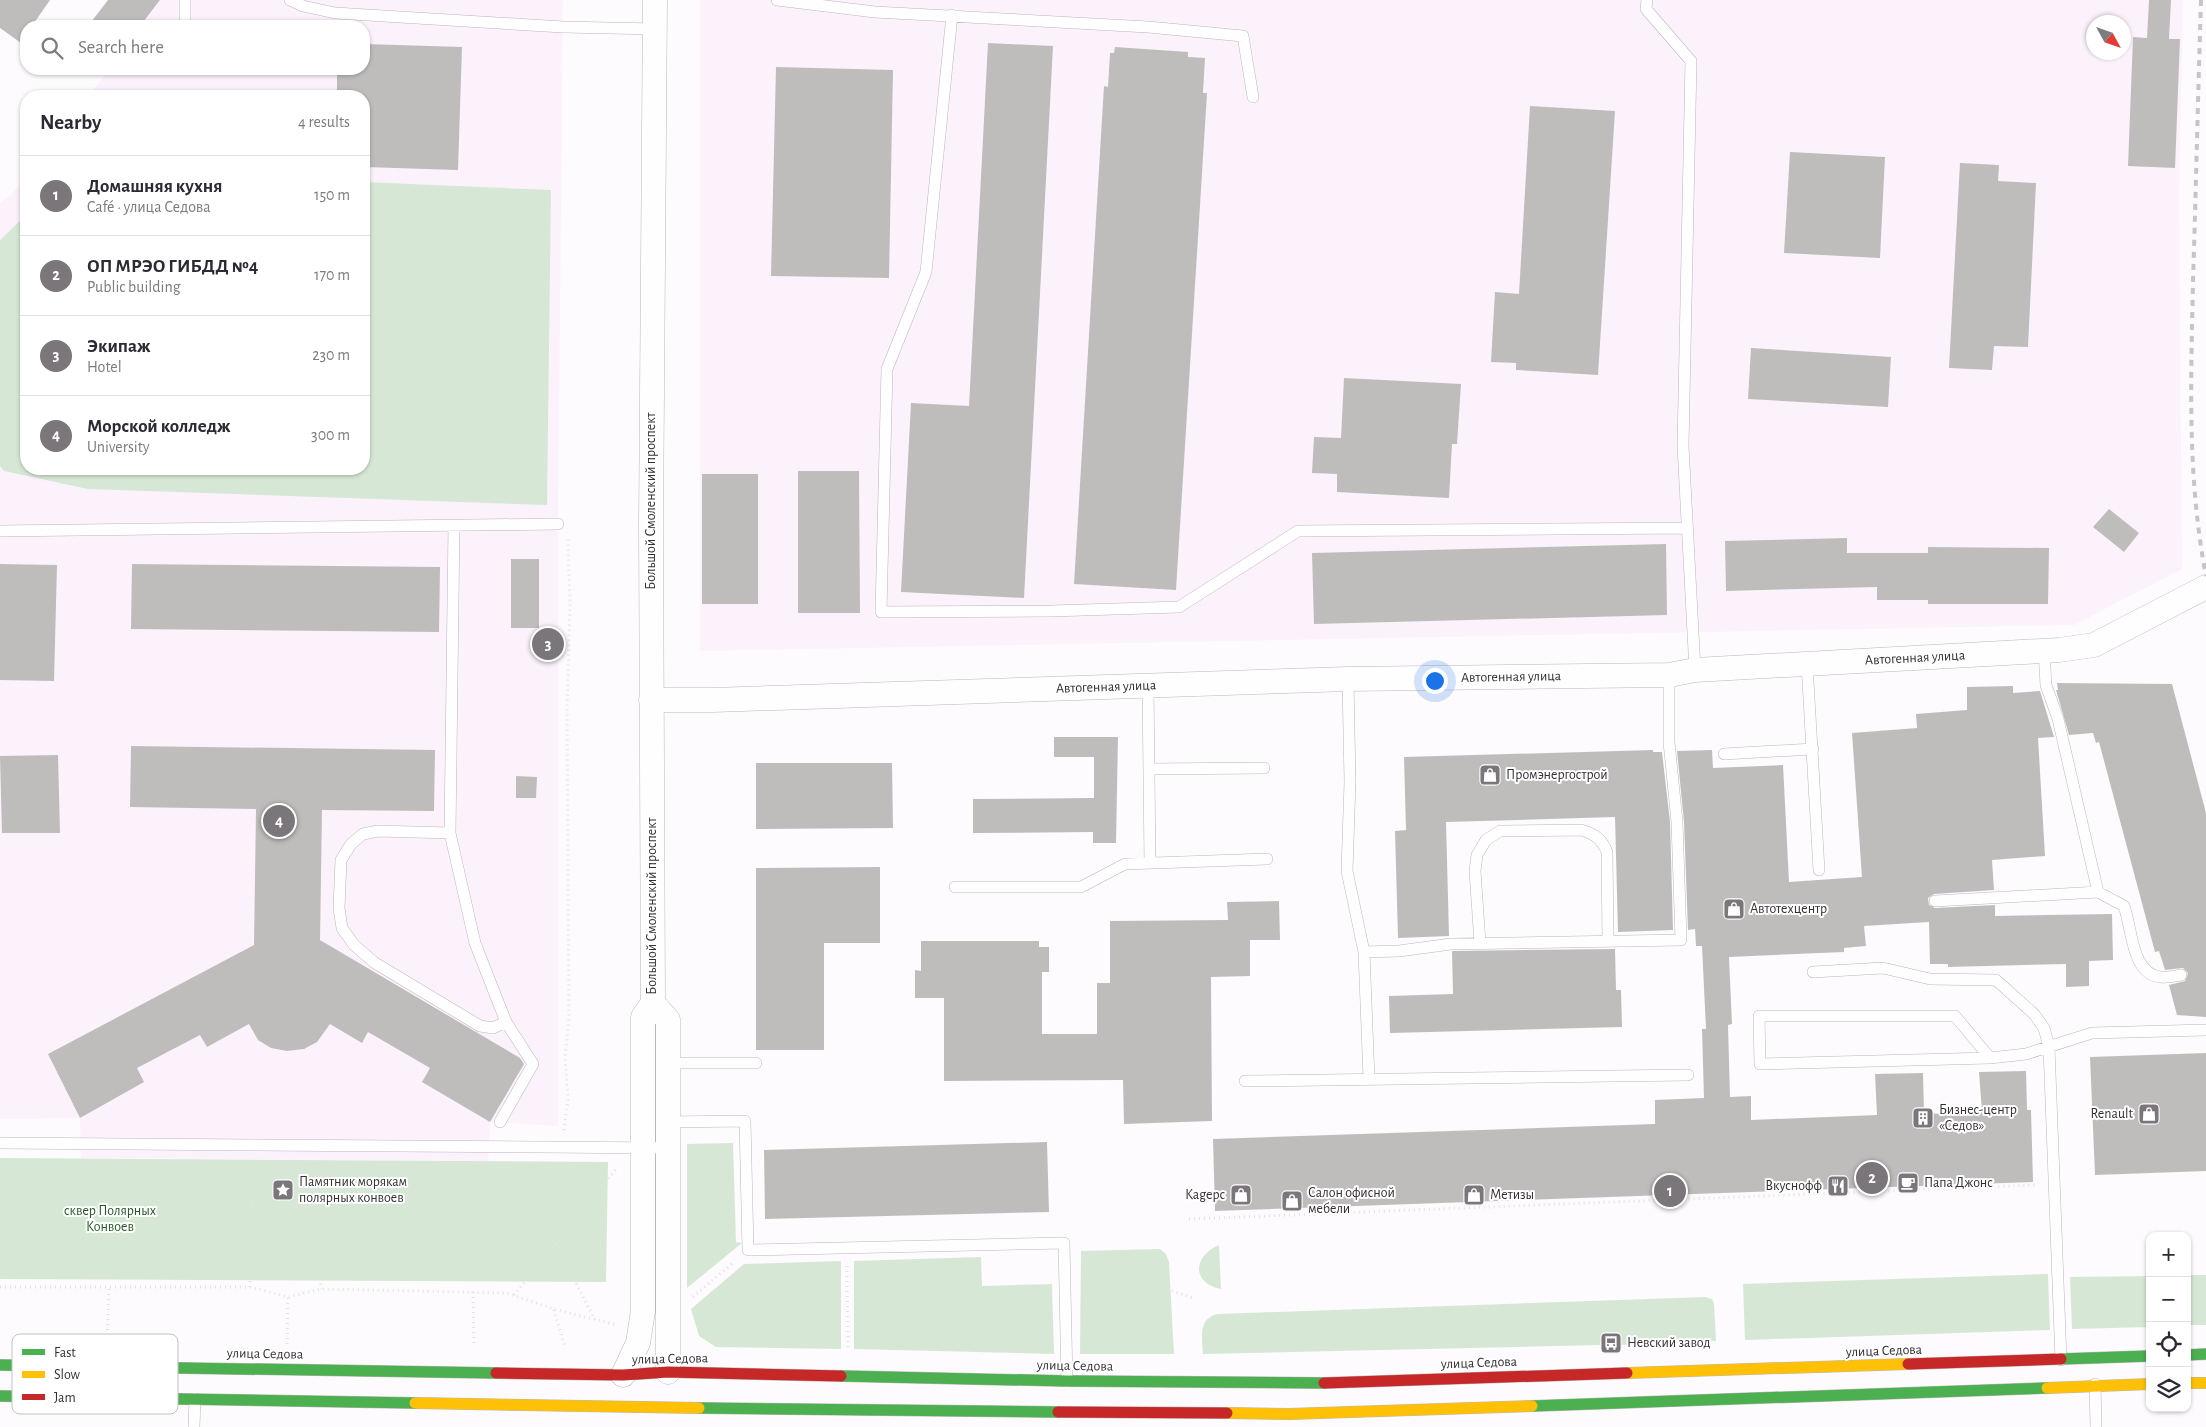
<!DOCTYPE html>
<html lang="en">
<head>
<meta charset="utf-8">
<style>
  :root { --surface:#fff; --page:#f2f2f3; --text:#2b2b33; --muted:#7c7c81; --line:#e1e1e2; --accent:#7a767a }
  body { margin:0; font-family:"Alegreya Sans",sans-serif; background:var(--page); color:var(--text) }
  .controls { position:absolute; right:15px; bottom:15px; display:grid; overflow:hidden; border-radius:10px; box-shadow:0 1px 4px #0004 }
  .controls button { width:45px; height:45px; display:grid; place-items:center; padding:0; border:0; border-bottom:1px solid var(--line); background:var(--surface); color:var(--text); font:25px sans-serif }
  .compass { position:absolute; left:2086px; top:15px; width:45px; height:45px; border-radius:50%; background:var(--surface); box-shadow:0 1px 4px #0004; rotate:130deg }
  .you { position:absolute; left:1434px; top:680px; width:18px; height:18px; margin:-12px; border:4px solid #fff; border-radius:50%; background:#1a73e8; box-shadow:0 0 0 8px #1a73e833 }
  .badge { display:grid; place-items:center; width:32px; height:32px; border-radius:50%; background:var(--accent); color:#fff; font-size:16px; font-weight:700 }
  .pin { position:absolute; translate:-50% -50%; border:2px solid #fff; box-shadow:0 1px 5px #0006 }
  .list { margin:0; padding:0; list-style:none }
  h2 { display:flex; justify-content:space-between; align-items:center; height:65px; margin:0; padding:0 20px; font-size:21px }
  h2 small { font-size:16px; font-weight:400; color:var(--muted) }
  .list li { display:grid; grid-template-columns:32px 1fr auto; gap:15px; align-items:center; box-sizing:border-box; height:80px; padding:0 20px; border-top:1px solid var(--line) }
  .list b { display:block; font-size:19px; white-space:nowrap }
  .list p { margin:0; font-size:16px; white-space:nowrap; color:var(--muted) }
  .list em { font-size:16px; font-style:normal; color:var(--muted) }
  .icon { flex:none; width:28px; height:28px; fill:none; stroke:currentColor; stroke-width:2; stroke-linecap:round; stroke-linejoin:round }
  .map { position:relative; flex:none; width:2206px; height:1427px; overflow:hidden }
  .search { position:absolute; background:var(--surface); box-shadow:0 1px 4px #0004; left:20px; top:20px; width:350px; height:55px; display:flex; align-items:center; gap:12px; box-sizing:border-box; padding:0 18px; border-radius:20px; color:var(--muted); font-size:19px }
  .panel { position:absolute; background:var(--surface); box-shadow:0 1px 4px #0004; left:20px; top:90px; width:350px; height:385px; border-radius:20px }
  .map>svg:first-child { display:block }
</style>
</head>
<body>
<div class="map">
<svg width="2206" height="1427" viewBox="0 0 2206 1427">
  <rect width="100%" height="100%" fill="#fdfbfd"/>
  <path fill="#fcf2fc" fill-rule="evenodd" d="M 159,0 L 563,0 L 558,524 L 558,1126 L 490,1122 L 488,1161 L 81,1158 L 80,1118 L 0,1119 L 0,204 L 26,180 L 26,469 L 364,469 L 364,96 L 89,96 L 109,69 L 364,69 L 364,26 L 140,26 Z
    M 700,0 L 2183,0 L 2179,192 L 2182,569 L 2074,625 L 700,651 ZM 2094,22 L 2124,22 L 2124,52 L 2094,52 Z"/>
  <path fill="#d6e8d5" d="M 364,182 L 551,190 L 547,505 L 88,489 L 4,471 L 0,466 L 0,240 L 26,215 L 26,469 L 364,469 Z
    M 733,1143 L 736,1242 L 742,1243 L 687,1288 L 687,1144 Z
    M 0,1158 L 608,1162 L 606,1282 L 0,1279 Z
    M 1219,1245 L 1221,1289 C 1191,1283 1193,1256 1219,1245 Z
    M 1160,1249 L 1166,1254 L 1169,1262 L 1174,1354 L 1080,1354 L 1081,1251 Z
    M 981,1257 L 982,1286 L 1052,1284 L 1054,1354 L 854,1349 L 854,1261 Z
    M 841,1261 L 841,1349 L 716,1347 L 699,1336 L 691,1309 L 744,1264 Z
    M 2048,1274 L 2050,1330 L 1745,1340 L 1743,1284 Z
    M 2187,1275 L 2206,1275 L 2206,1325 L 2187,1325 Z
    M 2150,1276 L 2150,1327 L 2072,1329 L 2070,1277 Z
    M 1705,1297 L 1712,1299 L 1714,1303 L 1716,1341 L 1619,1345 L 1619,1339 L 1601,1339 L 1601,1345 L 1203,1354 C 1202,1337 1198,1318 1218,1314 Z"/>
  <path fill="#bfbdbc" d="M 0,0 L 50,0 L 32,26 L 26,26 L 26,35 L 21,43 L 0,28 Z
    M 108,0 L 160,0 L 140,26 L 88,26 Z
    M 2149,0 L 2171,0 L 2169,39 L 2180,39 L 2175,168 L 2128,166 L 2133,37 L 2147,38 Z
    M 988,43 L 1053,46 L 1024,598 L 901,592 L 911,403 L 969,406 Z
    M 364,44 L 462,47 L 458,170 L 364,167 L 364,96 L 337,96 L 337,69 L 364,69 Z
    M 1115,47 L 1188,52 L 1188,57 L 1205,58 L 1203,93 L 1207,93 L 1176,590 L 1074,584 L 1104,86 L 1108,87 L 1110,53 L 1114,53 Z
    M 776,67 L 893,70 L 889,278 L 771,276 Z
    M 1530,106 L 1615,111 L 1598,375 L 1516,370 L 1516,363 L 1491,362 L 1495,292 L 1519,294 Z
    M 1790,152 L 1885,157 L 1880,258 L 1784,253 Z
    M 1960,163 L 1999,165 L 1998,181 L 2036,183 L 2028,347 L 1994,346 L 1992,370 L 1949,368 Z
    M 1751,348 L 1891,357 L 1888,407 L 1748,399 Z
    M 1344,378 L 1461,384 L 1457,444 L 1452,444 L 1449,498 L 1337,492 L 1337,474 L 1312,473 L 1314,437 L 1341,438 Z
    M 798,471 L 859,471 L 860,613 L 798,613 Z
    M 702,474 L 758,474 L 758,604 L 702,604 Z
    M 2109,509 L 2139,533 L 2124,552 L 2093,527 Z
    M 1847,538 L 1847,553 L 1928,553 L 1928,547 L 2049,548 L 2048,604 L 1928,604 L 1928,600 L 1877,600 L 1877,587 L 1726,591 L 1725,541 Z
    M 1666,544 L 1667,615 L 1314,624 L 1312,553 Z
    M 511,559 L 539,559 L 539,628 L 511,628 Z
    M 0,564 L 57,565 L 54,681 L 0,680 Z
    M 132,564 L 440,567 L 439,632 L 131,629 Z
    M 2057,683 L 2172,684 L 2206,813 L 2206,1017 L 2177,1015 L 2169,985 L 2185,981 L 2188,973 L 2183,968 L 2165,970 L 2159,951 L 2155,952 L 2099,742 L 2096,743 L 2093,733 L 2069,735 L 2056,690 L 2058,690 Z
    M 2013,686 L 2013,693 L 2040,691 L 2054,737 L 2038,738 L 2045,856 L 1992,860 L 1994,890 L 1934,894 L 1928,898 L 1929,905 L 1935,908 L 1995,905 L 1995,916 L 2112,914 L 2113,960 L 2089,961 L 2089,986 L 2066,987 L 2066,964 L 1948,967 L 1948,964 L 1930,964 L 1929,922 L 1864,926 L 1866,946 L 1844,948 L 1844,952 L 1729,957 L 1732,1024 L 1728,1025 L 1730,1097 L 1751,1096 L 1751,1120 L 1877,1115 L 1875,1074 L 1923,1073 L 1924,1114 L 1982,1112 L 1979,1072 L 2026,1071 L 2027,1110 L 2031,1110 L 2033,1182 L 1215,1211 L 1213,1139 L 1655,1124 L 1655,1100 L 1704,1098 L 1702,1029 L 1706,1029 L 1702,946 L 1696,946 L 1695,929 L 1688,930 L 1684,822 L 1677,751 L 1712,750 L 1713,768 L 1783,765 L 1789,882 L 1862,877 L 1852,733 L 1917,728 L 1916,714 L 1967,710 L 1967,687 Z
    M 1054,737 L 1118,737 L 1116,843 L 1093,843 L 1093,832 L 973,833 L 973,799 L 1094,798 L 1094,757 L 1054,757 Z
    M 131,746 L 435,750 L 434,811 L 322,810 L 320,940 L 520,1058 L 524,1064 L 490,1122 L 422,1082 L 430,1068 L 368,1032 L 362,1043 L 330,1024 L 317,1042 L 304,1049 L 287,1051 L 271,1048 L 258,1040 L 249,1024 L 207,1047 L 200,1035 L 137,1068 L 144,1082 L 80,1118 L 48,1054 L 254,945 L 256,809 L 130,807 Z
    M 1653,750 L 1653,752 L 1662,752 L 1670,822 L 1673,930 L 1618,932 L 1615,817 L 1446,822 L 1449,936 L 1398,938 L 1395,831 L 1406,830 L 1404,757 Z
    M 58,755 L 60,833 L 2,833 L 0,756 Z
    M 756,763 L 892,763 L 893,828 L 756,829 Z
    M 516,776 L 537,777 L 536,798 L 516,798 Z
    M 880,867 L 880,943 L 824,943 L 824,1050 L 756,1050 L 756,868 Z
    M 1279,901 L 1280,940 L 1250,940 L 1250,976 L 1211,977 L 1212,1121 L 1124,1124 L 1123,1080 L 944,1081 L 944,998 L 915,998 L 915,970 L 921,971 L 921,941 L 1039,941 L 1039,947 L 1049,947 L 1049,972 L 1042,972 L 1042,1034 L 1097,1034 L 1097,983 L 1110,983 L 1110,921 L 1228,920 L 1227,902 Z
    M 1615,949 L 1616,990 L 1621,990 L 1622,1027 L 1390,1033 L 1389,996 L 1453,994 L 1452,951 Z
    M 2206,1053 L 2206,1171 L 2095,1175 L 2090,1057 Z
    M 1047,1142 L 1049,1212 L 765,1219 L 764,1150 Z"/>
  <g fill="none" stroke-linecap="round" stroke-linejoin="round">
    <g stroke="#bab7ba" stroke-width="12">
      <path id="lane" d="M 290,0 L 303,6 L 335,13 L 563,27 L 655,29
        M 777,0 L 875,12 L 1148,27 L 1243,36 L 1253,97
        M 1647,0 L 1646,9 L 1691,61 L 1683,446 L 1695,670
        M 952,15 L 926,272 L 887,369 L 881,612 L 1051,611 L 1179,607 L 1298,531 L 1687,528
        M 185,18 L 185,0
        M 454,525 L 450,833 L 475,943 L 506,1022 L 533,1064 L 500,1122
        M 0,531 L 558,524
        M 1807,664 L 1819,870
        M 1348,679 L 1350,782 L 1347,871 L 1364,952 L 1369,1079
        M 1148,685 L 1150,863
        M 1724,754 L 1813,749
        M 1149,769 L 1264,768
        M 450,833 L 378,831 L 363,834 L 351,844 L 341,860 L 339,908 L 342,928 L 354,945 L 375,963 L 480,1026 L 493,1028 L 506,1022
        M 955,887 L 1081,887 L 1125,864 L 1267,859
        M 2098,892 L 2124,906 C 2132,927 2131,975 2161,977 C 2167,978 2175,976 2181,975
        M 1935,901 L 2098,892 L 2058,719 L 2046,685 L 2044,651
        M 1480,943 L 1475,871 L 1477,855 L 1486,840 L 1500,831 L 1581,830 C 1595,834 1602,839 1607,852 L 1608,941
        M 1364,952 L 1399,951 L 1451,944 L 1681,940 L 1677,822 L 1669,742 L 1669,675
        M 1813,972 L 1883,968 L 1930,979 L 1996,980 L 2034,1014 L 2044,1028 L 2049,1047 L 2061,1360
        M 1990,1058 L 1955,1016 L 1759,1016 L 1760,1064 L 1990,1058 L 2026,1054 L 2092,1033 L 2206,1030
        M 666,1063 L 756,1063
        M 1245,1081 L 1688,1075
        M 666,1122 L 745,1121 L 748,1250 L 1064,1243 L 1067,1381
        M 0,1143 L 668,1148
        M 2095,1384 L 2096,1427
        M 194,1427 L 195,1399"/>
    </g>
    <g stroke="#bab7ba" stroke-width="25">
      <path id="street" d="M 651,700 L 713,700 L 1348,679 L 1669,675 L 1695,670 L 2059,650 L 2094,645 L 2206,587
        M 653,1003 L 668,1020 L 668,1372
        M 623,1375 L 638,1343 L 643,1311 L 643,1017 L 653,1003 L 651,524 L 655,0"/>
    </g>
    <g stroke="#bab7ba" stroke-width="12">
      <path id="fast" d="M 2187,1355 L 2206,1354
        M 2061,1359 L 2150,1356
        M 0,1365 L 496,1373
        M 841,1376 L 1067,1381 L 1324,1383
        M 0,1396 L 415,1403
        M 1532,1406 L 2047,1388
        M 699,1408 L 1058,1412"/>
    </g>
    <g stroke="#bab7ba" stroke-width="12">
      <path id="slow" d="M 1627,1373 L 1908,1364
        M 2187,1383 L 2206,1383
        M 2047,1388 L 2150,1384
        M 415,1403 L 699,1408
        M 1227,1413 L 1289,1414 L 1532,1406"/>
    </g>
    <g stroke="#bab7ba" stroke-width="12">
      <path id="jam" d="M 1908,1364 L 2061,1359
        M 496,1373 L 623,1375 L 668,1372 L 841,1376
        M 1324,1383 L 1627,1373
        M 1058,1412 L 1227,1413"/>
    </g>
    <path stroke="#e3e2e3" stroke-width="3" stroke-dasharray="1 4" stroke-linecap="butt" d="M 564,1130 L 568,1100 L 565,1057 L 569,1018 L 567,714 L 570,604 L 568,539
      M 513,1170 L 555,1243 L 595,1320
      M 0,1189 L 251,1194 L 284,1169 L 314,1194 L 474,1198 C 490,1195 512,1185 513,1165
      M 314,1194 L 321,1289
      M 251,1207 L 315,1206
      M 1189,1219 L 2035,1185
      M 1082,1260 L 1193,1298
      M 847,1266 L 848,1350
      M 0,1287 L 250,1287 L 288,1297 L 321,1289 L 506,1293 L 554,1309 L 617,1325
      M 250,1287 L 251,1194
      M 473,1292 L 474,1346
      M 514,1295 L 617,1168
      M 693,1297 L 734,1262
      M 554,1310 L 565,1347
      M 107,1340 L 109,1286
      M 287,1344 L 288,1297"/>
    <use href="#lane" stroke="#fffeff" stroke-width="11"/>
    <use href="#street" stroke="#fffeff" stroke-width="24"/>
    <use href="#fast" stroke="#4caf50" stroke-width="11"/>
    <use href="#slow" stroke="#ffc107" stroke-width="11"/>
    <use href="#jam" stroke="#c62828" stroke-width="11"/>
    <path stroke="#c5c5c5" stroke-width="4" stroke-dasharray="6 6" stroke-linecap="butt" d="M 2201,0 C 2198,94 2196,187 2193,281 C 2191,380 2187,478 2206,576"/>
  </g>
  <defs>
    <g id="shop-square" transform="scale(1.125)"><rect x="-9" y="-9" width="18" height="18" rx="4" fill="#7a767a" stroke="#fff"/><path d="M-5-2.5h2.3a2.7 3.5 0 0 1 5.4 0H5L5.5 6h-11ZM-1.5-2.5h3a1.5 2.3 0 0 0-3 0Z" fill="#fff"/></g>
    <g id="building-square" transform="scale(1.125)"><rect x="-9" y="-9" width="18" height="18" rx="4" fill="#7a767a" stroke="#fff"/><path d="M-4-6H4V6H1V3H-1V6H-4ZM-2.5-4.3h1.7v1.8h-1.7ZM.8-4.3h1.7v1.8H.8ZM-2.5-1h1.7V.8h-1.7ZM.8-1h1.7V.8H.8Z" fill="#fff"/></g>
    <g id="cafe-square" transform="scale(1.125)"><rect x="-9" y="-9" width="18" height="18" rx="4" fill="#7a767a" stroke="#fff"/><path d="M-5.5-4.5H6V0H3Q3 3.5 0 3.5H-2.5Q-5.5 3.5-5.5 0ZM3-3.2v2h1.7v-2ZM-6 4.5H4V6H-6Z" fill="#fff"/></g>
    <g id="restaurant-square" transform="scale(1.125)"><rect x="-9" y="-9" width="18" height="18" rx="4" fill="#7a767a" stroke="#fff"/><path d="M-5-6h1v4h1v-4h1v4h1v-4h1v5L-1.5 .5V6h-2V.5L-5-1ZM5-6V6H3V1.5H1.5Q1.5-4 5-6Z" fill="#fff"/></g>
    <g id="sight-square" transform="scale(1.125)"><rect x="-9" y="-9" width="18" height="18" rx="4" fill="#7a767a" stroke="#fff"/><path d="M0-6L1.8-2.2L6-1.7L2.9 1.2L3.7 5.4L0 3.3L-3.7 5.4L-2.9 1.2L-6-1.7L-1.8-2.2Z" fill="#fff"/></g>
    <g id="bus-square" transform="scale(1.125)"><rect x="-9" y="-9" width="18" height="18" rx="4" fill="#7a767a" stroke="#fff"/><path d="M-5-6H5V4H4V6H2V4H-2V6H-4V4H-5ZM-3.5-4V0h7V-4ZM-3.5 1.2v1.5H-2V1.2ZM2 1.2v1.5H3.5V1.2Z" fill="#fff"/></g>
  </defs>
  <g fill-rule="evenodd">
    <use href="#shop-square" x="1490" y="775"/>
    <use href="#shop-square" x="1734" y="909"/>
    <use href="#shop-square" x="2149" y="1114"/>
    <use href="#building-square" x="1923" y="1118"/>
    <use href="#cafe-square" x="1908" y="1183"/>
    <use href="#restaurant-square" x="1838" y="1186"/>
    <use href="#sight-square" x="283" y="1190"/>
    <use href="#shop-square" x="1241" y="1195"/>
    <use href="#shop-square" x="1474" y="1195"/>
    <use href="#shop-square" x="1292" y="1201"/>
    <use href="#bus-square" x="1611" y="1343"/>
  </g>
  <g text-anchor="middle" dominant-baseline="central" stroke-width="4" stroke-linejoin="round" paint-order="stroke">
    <g font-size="14" fill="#332f33" stroke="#fff">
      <text transform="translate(651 501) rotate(-90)">Большой Смоленский проспект</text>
      <text transform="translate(1915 658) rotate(-3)">Автогенная улица</text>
      <text transform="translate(1511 677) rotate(-1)">Автогенная улица</text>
      <text transform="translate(1106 687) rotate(-2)">Автогенная улица</text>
      <text transform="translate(652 906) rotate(-90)">Большой Смоленский проспект</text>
      <text transform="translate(1884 1351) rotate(-2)">улица Седова</text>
      <text transform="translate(265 1354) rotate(1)">улица Седова</text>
      <text transform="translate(670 1359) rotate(-1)">улица Седова</text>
      <text transform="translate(1479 1363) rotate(-2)">улица Седова</text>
      <text transform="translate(1075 1366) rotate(1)">улица Седова</text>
    </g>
    <g font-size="14" fill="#332f33" stroke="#fff" text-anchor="start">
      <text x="1506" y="775">Промэнергострой</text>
      <text x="1750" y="909">Автотехцентр</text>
      <text x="1939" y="1110">Бизнес-центр<tspan x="1939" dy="16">«Седов»</tspan></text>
      <text x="2133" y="1114" text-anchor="end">Renault</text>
      <text x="299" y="1182">Памятник морякам<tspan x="299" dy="16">полярных конвоев</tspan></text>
      <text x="1924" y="1183">Папа Джонс</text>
      <text x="1822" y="1186" text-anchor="end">Вкуснофф</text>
      <text x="1308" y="1193">Салон офисной<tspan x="1308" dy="16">мебели</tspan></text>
      <text x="1225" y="1195" text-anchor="end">Kagepc</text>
      <text x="1490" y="1195">Метизы</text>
      <text x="1627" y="1343">Невский завод</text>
    </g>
    <g font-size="14" fill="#225820" stroke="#fff">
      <text x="110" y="1211">сквер Полярных<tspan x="110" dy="16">Конвоев</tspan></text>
    </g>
  </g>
  <rect x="12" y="1334" width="166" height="80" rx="8" fill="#fff" stroke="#c2c1c2" stroke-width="1"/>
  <rect x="22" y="1349" width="23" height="6" fill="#4caf50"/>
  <rect x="22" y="1371" width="23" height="7" fill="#ffc107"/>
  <rect x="22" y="1394" width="23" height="6" fill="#c62828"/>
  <g font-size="14" fill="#332f33">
    <text x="54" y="1357">Fast</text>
    <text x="54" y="1379">Slow</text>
    <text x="54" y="1402">Jam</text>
  </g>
</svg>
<div class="controls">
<button>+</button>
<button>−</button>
<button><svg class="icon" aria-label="locate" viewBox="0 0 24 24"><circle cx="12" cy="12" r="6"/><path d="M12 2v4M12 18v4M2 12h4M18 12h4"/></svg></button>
<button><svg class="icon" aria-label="layers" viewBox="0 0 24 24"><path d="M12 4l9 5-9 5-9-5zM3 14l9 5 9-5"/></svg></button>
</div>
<svg class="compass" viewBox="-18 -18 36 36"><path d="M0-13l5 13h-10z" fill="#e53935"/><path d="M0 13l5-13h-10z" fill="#7c7c81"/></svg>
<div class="you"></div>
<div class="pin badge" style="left:1670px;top:1191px">1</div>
<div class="pin badge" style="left:1872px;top:1178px">2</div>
<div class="pin badge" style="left:548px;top:644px">3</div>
<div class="pin badge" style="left:279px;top:821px">4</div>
<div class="search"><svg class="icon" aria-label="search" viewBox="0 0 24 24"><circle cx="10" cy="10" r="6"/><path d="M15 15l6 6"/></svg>Search here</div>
<section class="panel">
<h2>Nearby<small>4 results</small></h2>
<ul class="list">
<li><span class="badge">1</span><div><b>Домашняя кухня</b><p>Café · улица Седова</p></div><em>150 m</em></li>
<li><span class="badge">2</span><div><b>ОП МРЭО ГИБДД №4</b><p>Public building</p></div><em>170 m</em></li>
<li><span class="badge">3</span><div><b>Экипаж</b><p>Hotel</p></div><em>230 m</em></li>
<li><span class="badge">4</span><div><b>Морской колледж</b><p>University</p></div><em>300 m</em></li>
</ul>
</section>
</div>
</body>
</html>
